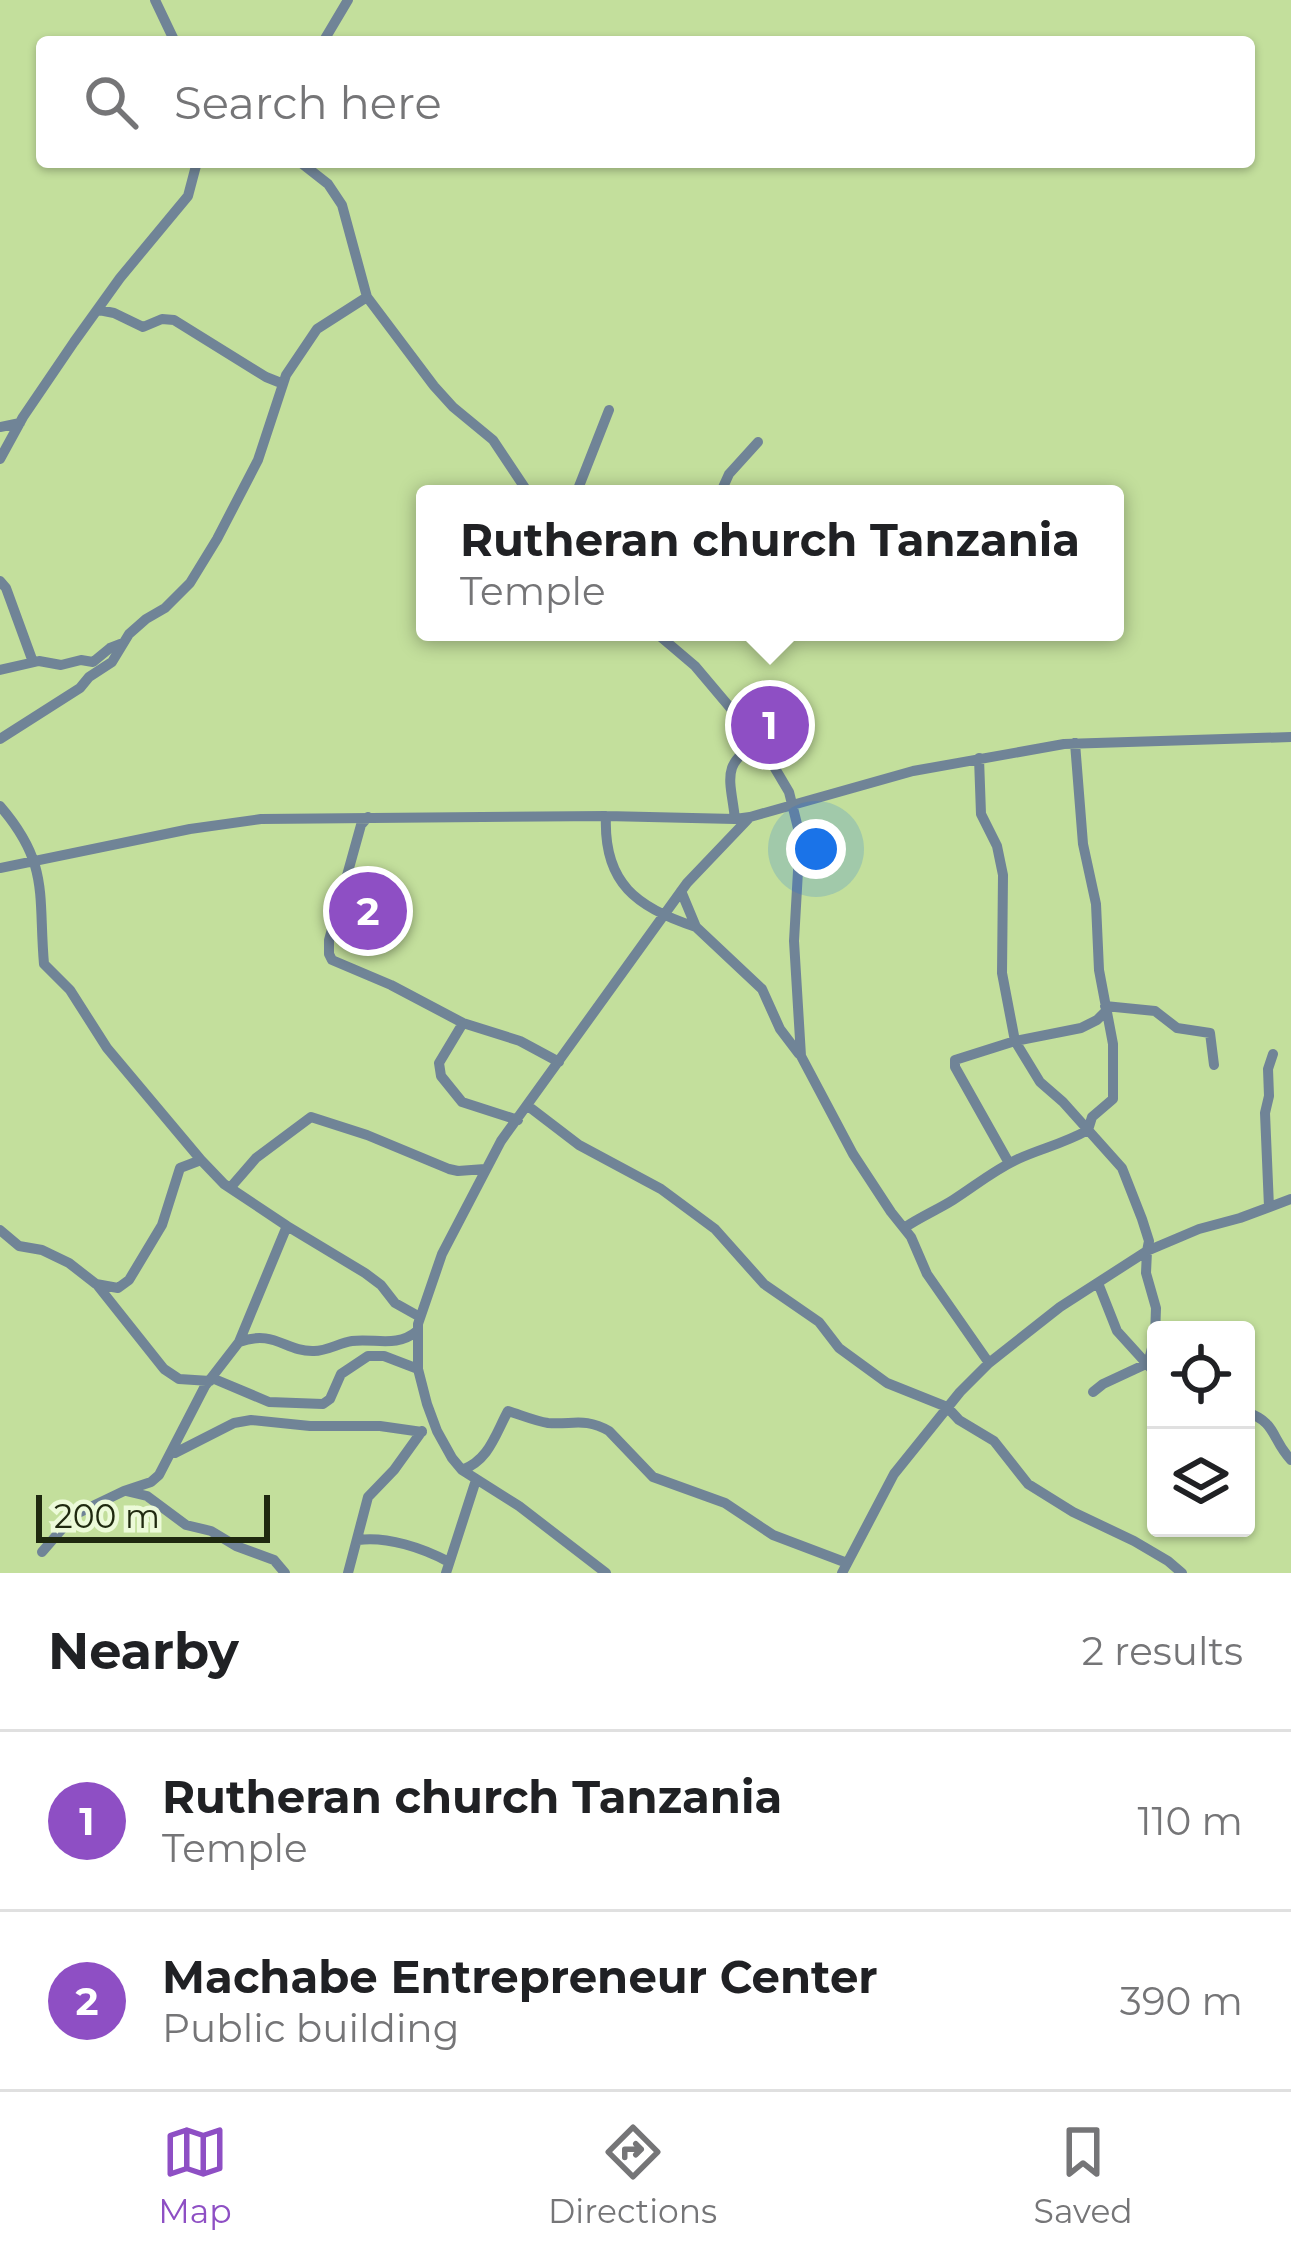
<!DOCTYPE html>
<html lang="en">
<head>
<meta charset="utf-8">
<style>
  :root { --surface:#fff; --page:#f2f2f2; --text:#202124; --muted:#757577; --line:#e0e0e0; --accent:#8e4fc4 }
  body { margin:0; font-family:Montserrat,sans-serif; background:var(--page); color:var(--text) }
  .controls { position:absolute; right:36px; bottom:36px; display:grid; overflow:hidden; border-radius:12px; box-shadow:0 3px 9px #0004 }
  .controls button { width:108px; height:108px; display:grid; place-items:center; padding:0; border:0; border-bottom:3px solid var(--line); background:var(--surface); color:var(--text); font:60px sans-serif }
  .scale { position:absolute; left:36px; bottom:30px; width:234px; box-sizing:border-box; padding-left:12px; border:6px solid #1f290f; border-top:0; font-size:33px; line-height:42px; white-space:nowrap; color:#1f290f; -webkit-text-stroke:9px #ecfad9; paint-order:stroke }
  .you { position:absolute; left:816px; top:849px; width:42px; height:42px; margin:-30px; border:9px solid #fff; border-radius:50%; background:#1a73e8; box-shadow:0 0 0 18px #1a73e833 }
  .badge { display:grid; place-items:center; width:78px; height:78px; border-radius:50%; background:var(--accent); color:#fff; font-size:39px; font-weight:700 }
  .pin { position:absolute; translate:-50% -50%; border:6px solid #fff; box-shadow:0 3px 12px #0006 }
  .popup { position:absolute; left:416px; top:485px; width:708px; height:156px; box-sizing:border-box; display:grid; place-content:center; border-radius:12px; background:var(--surface); filter:drop-shadow(0 3px 9px #0005); font-size:39px; white-space:nowrap; color:var(--muted) }
  .popup b { font-size:45px; color:var(--text) }
  .popup::after { content:''; position:absolute; left:50%; top:100%; margin-left:-24px; border:24px solid transparent; border-top-color:var(--surface) }
  .list { margin:0; padding:0; list-style:none }
  h2 { display:flex; justify-content:space-between; align-items:center; height:156px; margin:0; padding:0 48px; font-size:51px }
  h2 small { font-size:39px; font-weight:400; color:var(--muted) }
  .list li { display:grid; grid-template-columns:78px 1fr auto; gap:36px; align-items:center; box-sizing:border-box; height:180px; padding:0 48px; border-top:3px solid var(--line) }
  .list b { display:block; font-size:45px; white-space:nowrap }
  .list p { margin:0; font-size:39px; white-space:nowrap; color:var(--muted) }
  .list em { font-size:39px; font-style:normal; color:var(--muted) }
  .icon { flex:none; width:66px; height:66px; fill:none; stroke:currentColor; stroke-width:2; stroke-linecap:round; stroke-linejoin:round }
  .map { position:relative; flex:none; width:1291px; height:1573px; overflow:hidden }
  .search { position:absolute; background:var(--surface); box-shadow:0 3px 9px #0004; left:36px; right:36px; top:36px; height:132px; display:flex; align-items:center; gap:30px; box-sizing:border-box; padding:0 42px; border-radius:12px; color:var(--muted); font-size:45px }
  .sheet { height:516px; background:var(--surface) }
  nav { display:flex; justify-content:space-around; align-items:center; box-sizing:border-box; height:168px; border-top:3px solid var(--line); background:var(--surface); font-size:33px; color:var(--muted) }
  nav a { display:grid; justify-items:center; gap:6px }
  nav .on { color:var(--accent) }
  .map>svg:first-child { display:block }
</style>
</head>
<body>
<div class="map">
<svg width="1291" height="1573" viewBox="0 0 1291 1573">
  <rect width="100%" height="100%" fill="#c3df9c"/>
  <g fill="none" stroke-linecap="round" stroke-linejoin="round">
    <path stroke="#708497" stroke-width="10" d="M 155,0 L 175,42
      M 323,42 L 348,0
      M 300,162 L 328,184 L 342,205 L 367,297 L 434,386 L 453,407 L 493,440 L 529,494
      M 99,310 L 114,313 L 143,327 L 162,319 L 174,320 L 266,377 L 281,383
      M 0,427 L 20,423
      M 0,459 L 23,417 L 74,342 L 120,278 L 188,196 L 197,162
      M 576,494 L 609,410
      M 720,494 L 729,474 L 758,442
      M 0,581 L 6,588 L 33,662
      M 655,632 L 695,666 L 760,743 L 789,792 L 800,836 L 794,941 L 801,1056 L 853,1154 L 891,1212 L 911,1237 L 927,1274 L 989,1363
      M 0,670 L 39,661 L 61,665 L 81,660 L 93,662 L 110,648 L 123,643
      M 0,739 L 80,688 L 89,677 L 112,662 L 129,634 L 146,619 L 165,608 L 190,583 L 217,539 L 258,460 L 286,375 L 317,329 L 367,297
      M 0,806 C 50,864 38,895 44,964 L 70,990 L 107,1048 L 201,1160 L 224,1184 L 287,1226 L 365,1273 L 381,1285 L 395,1303 L 420,1317
      M 606,816 C 603,883 637,908 696,927
      M 368,817 L 361,825 L 329,940 L 329,954 L 332,960 L 391,985 L 463,1023 L 520,1041 L 559,1062
      M 735,819 C 731,781 719,762 760,743
      M 0,868 L 190,829 L 261,819 L 606,816 L 735,819 L 750,817 L 913,771 L 1064,744 L 1291,737
      M 681,891 L 696,927 L 762,989 L 780,1029 L 799,1054
      M 1105,1006 L 1155,1011 L 1177,1028 L 1210,1033 L 1214,1065
      M 463,1023 L 439,1063 L 441,1076 L 462,1102 L 518,1120
      M 528,1106 L 579,1145 L 661,1189 L 715,1229 L 764,1284 L 819,1322 L 839,1348 L 887,1383 L 947,1407 L 959,1420 L 994,1441 L 1028,1484 L 1073,1512 L 1134,1541 L 1168,1561 L 1182,1573
      M 1009,1163 L 955,1067 L 955,1060 L 1015,1041 L 1081,1028 L 1097,1020 L 1106,1011
      M 230,1188 L 256,1158 L 311,1117 L 367,1135 L 449,1169 L 458,1171 L 485,1169
      M 1269,1207 L 1265,1113 L 1269,1096 L 1268,1069 L 1273,1054
      M 904,1228 C 920,1217 937,1210 953,1200 C 975,1186 994,1170 1018,1159 C 1042,1148 1063,1144 1088,1130 L 1092,1117 L 1113,1099 L 1113,1044 L 1099,970 L 1096,904 L 1083,844 L 1075,743
      M 0,1230 L 19,1246 L 42,1250 L 69,1263 L 96,1284 L 118,1288 L 129,1280 L 162,1225 L 180,1168 L 201,1160
      M 1098,1283 L 1117,1331 L 1156,1374
      M 98,1286 L 164,1369 L 179,1379 L 210,1381
      M 239,1342 L 287,1226
      M 212,1378 L 269,1402 L 323,1404 L 330,1399 L 341,1374 L 368,1356 L 384,1356 L 418,1369
      M 1093,1392 L 1103,1384 L 1146,1364 L 1150,1356 L 1155,1336 L 1156,1308 L 1146,1273 L 1147,1251 L 1199,1229 L 1240,1218 L 1291,1199
      M 1246,1412 C 1277,1422 1271,1439 1291,1460
      M 175,1453 L 234,1423 L 251,1420 L 310,1426 L 380,1426 L 422,1432
      M 462,1470 C 489,1460 495,1435 508,1411 C 521,1415 535,1421 548,1423 C 572,1425 585,1417 609,1431 L 653,1477 L 725,1503 L 773,1535 L 847,1563
      M 126,1491 L 147,1496 L 186,1525 L 211,1531 L 236,1546 L 274,1560 L 285,1573
      M 358,1540 C 387,1536 423,1548 449,1562
      M 42,1552 L 74,1515 L 124,1491 L 151,1482 L 159,1475 L 205,1386 L 239,1342 C 275,1329 285,1352 314,1351 C 327,1351 339,1343 352,1341 C 375,1338 397,1348 417,1331
      M 348,1573 L 368,1497 L 394,1470 L 422,1431
      M 446,1573 L 476,1480
      M 606,1573 L 519,1506 L 462,1470 L 452,1458 L 437,1431 L 427,1404 L 418,1369 L 418,1324 L 442,1254 L 501,1141 L 687,883 L 750,817
      M 842,1573 L 894,1474 L 960,1392 L 989,1363 L 1060,1307 L 1147,1251 L 1149,1241 L 1142,1219 L 1122,1168 L 1063,1102 L 1040,1082 L 1015,1041 L 1002,973 L 1003,875 L 997,846 L 981,814 L 979,758"/>
  </g>
</svg>
<div class="controls">
<button><svg class="icon" aria-label="locate" viewBox="0 0 24 24"><circle cx="12" cy="12" r="6"/><path d="M12 2v4M12 18v4M2 12h4M18 12h4"/></svg></button>
<button><svg class="icon" aria-label="layers" viewBox="0 0 24 24"><path d="M12 4l9 5-9 5-9-5zM3 14l9 5 9-5"/></svg></button>
</div>
<div class="scale">200 m</div>
<div class="you"></div>
<div class="pin badge" style="left:770px;top:725px">1</div>
<div class="popup"><b>Rutheran church Tanzania</b>Temple</div>
<div class="pin badge" style="left:368px;top:911px">2</div>
<div class="search"><svg class="icon" aria-label="search" viewBox="0 0 24 24"><circle cx="10" cy="10" r="6"/><path d="M15 15l6 6"/></svg>Search here</div>
</div>
<section class="sheet">
<h2>Nearby<small>2 results</small></h2>
<ul class="list">
<li><span class="badge">1</span><div><b>Rutheran church Tanzania</b><p>Temple</p></div><em>110 m</em></li>
<li><span class="badge">2</span><div><b>Machabe Entrepreneur Center</b><p>Public building</p></div><em>390 m</em></li>
</ul>
</section>
<nav>
<a class="on"><svg class="icon" aria-label="map" viewBox="0 0 24 24"><path d="M3 6l6-2 6 2 6-2v14l-6 2-6-2-6 2zM9 4v14M15 6v14"/></svg>Map</a>
<a><svg class="icon" aria-label="directions" viewBox="0 0 24 24"><path d="M12 3l9 9-9 9-9-9zM9 14v-3h6M13 9l2 2-2 2"/></svg>Directions</a>
<a><svg class="icon" aria-label="saved" viewBox="0 0 24 24"><path d="M7 4h10v16l-5-4-5 4z"/></svg>Saved</a>
</nav>
</body>
</html>
